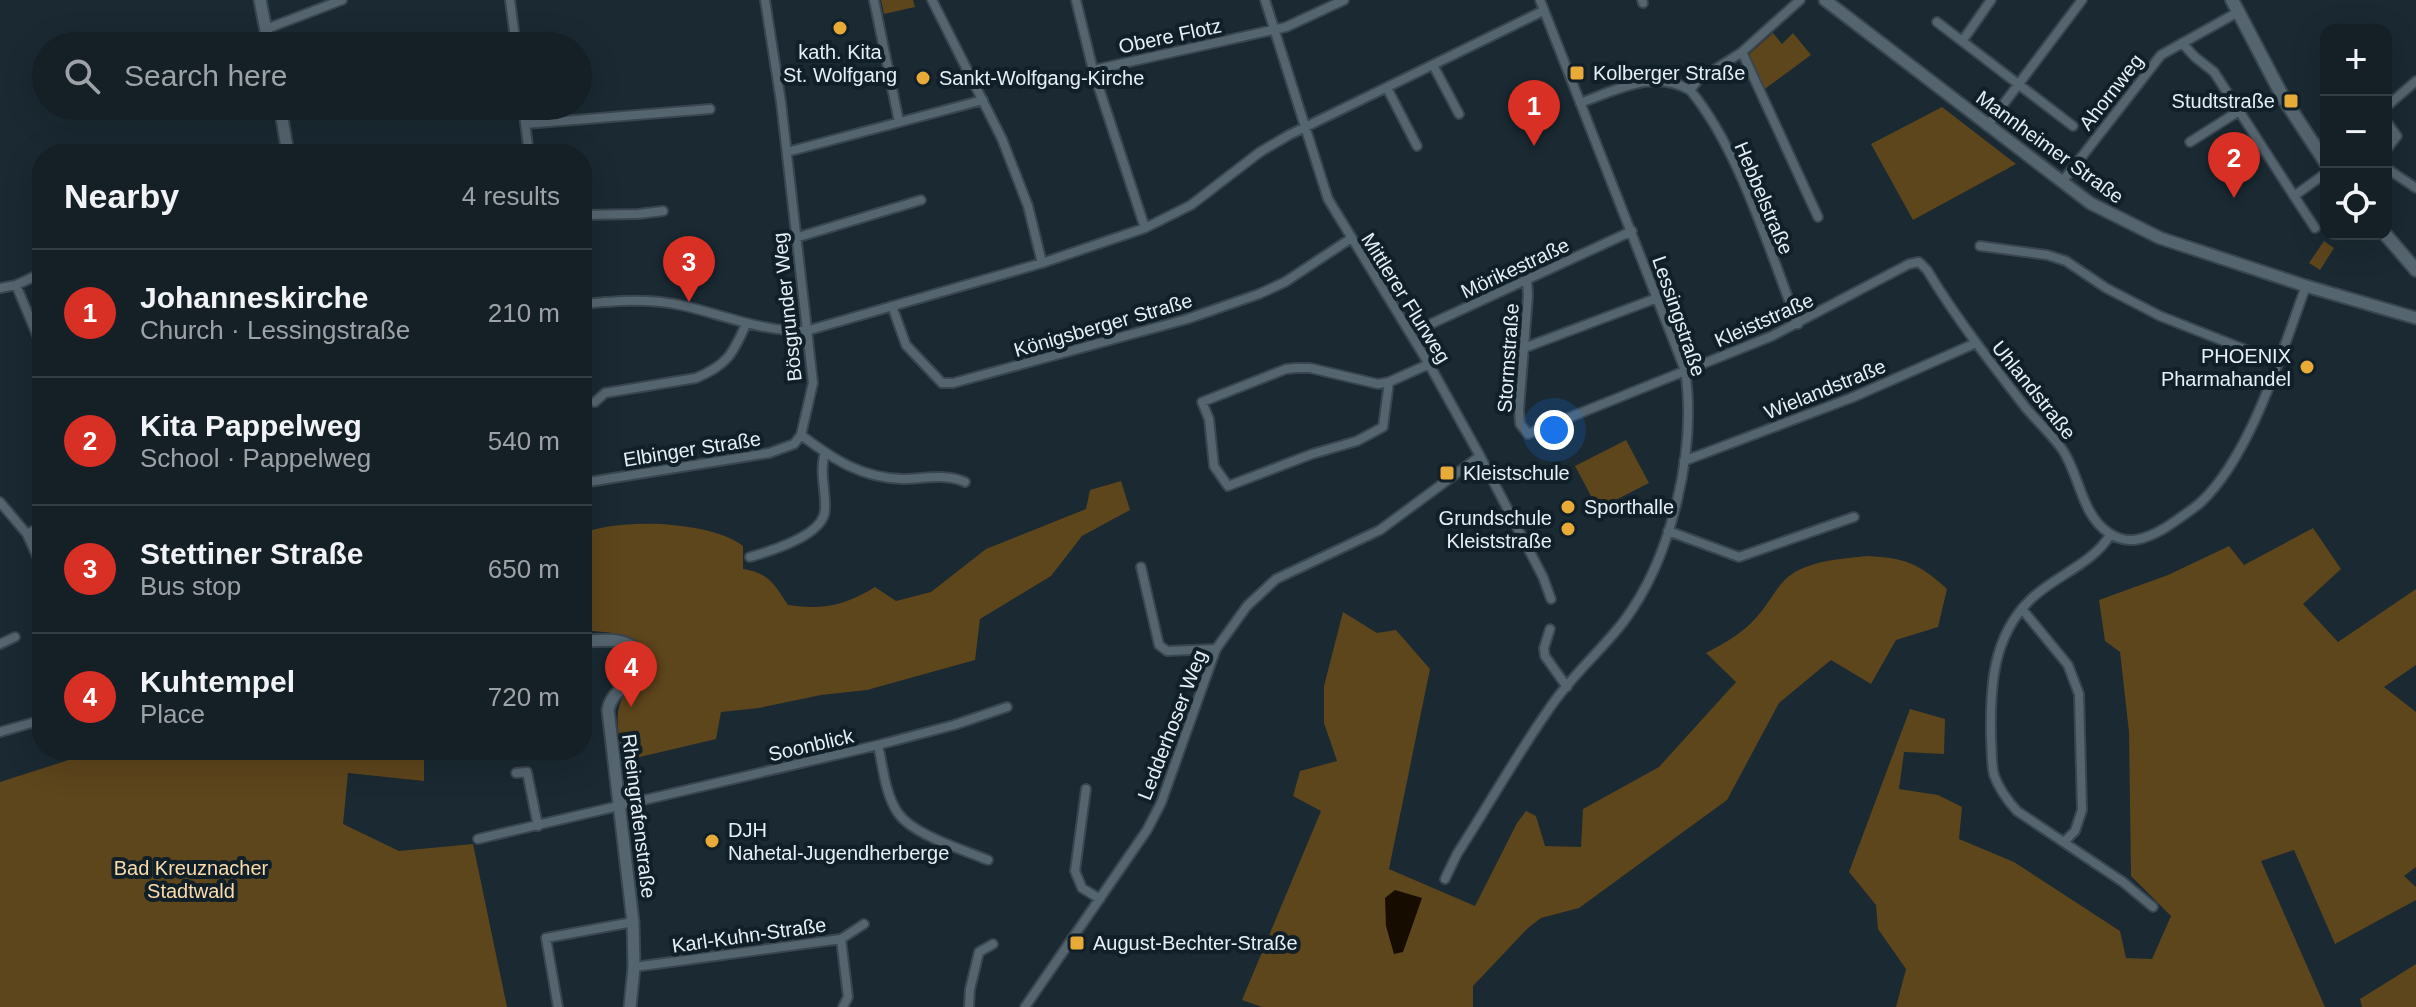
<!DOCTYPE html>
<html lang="en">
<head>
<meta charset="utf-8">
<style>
  :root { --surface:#141f26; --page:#212c32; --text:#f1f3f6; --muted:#9da2a7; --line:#333d43; --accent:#d93025 }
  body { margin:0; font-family:Helvetica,sans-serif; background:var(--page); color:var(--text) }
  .controls { position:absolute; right:24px; top:24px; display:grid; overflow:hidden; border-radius:16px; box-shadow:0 8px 32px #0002 }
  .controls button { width:72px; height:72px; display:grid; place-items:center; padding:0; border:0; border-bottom:2px solid var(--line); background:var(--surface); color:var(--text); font:40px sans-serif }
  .you { position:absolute; left:1554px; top:430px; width:28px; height:28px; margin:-20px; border:6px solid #fff; border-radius:50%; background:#1a73e8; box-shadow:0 0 0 12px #1a73e833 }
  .badge { display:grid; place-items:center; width:52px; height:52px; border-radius:50%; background:var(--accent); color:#fff; font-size:26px; font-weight:700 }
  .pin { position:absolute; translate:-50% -66px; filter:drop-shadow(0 2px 4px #0008) }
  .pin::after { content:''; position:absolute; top:42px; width:28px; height:24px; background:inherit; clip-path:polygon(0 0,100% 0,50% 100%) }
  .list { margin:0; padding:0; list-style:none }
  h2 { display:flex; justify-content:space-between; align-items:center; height:104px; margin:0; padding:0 32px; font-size:34px }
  h2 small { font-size:26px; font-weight:400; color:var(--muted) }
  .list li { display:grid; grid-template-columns:52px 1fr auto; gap:24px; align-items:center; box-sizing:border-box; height:128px; padding:0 32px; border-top:2px solid var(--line) }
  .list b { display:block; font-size:30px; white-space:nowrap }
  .list p { margin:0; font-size:26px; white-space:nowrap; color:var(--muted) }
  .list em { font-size:26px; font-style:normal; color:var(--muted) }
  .icon { flex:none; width:44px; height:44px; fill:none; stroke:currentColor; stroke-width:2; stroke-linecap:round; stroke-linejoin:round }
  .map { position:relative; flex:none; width:2416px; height:1007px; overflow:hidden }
  .search { position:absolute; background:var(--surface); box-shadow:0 8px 32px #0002; left:32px; top:32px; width:560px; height:88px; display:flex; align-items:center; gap:20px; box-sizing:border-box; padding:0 28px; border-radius:44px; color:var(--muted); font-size:30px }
  .panel { position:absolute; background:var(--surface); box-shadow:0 8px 32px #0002; left:32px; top:144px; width:560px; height:616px; border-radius:32px }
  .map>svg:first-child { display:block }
</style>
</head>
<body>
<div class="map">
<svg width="2416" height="1007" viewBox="0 0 2416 1007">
  <rect width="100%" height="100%" fill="#1a2932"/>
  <path fill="#5d451c" d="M 881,0 L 913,0 L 915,7 L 884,14 Z
    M 1773,33 L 1782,44 L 1793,33 L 1811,55 L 1762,91 L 1747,56 Z
    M 1942,107 L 2016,164 L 1913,220 L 1871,144 Z
    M 2324,241 L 2334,248 L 2320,270 L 2309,263 Z
    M 1626,440 L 1649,483 L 1598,509 L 1575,466 Z
    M 1121,481 L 1130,510 L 1082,536 L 1051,576 L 980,619 L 975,660 L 867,690 L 821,695 L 759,708 L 721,712 L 716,739 L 623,761 C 621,743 614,721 620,704 C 623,693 637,685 643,675 C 666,634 606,631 582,631 L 582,534 C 617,517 712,521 743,546 L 743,569 C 769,573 774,584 788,605 C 823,610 844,606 875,587 L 896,601 L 931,592 L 986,549 L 1086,509 L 1090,490 Z
    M 2313,528 L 2341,569 L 2303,604 L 2338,642 L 2416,589 L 2416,665 L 2384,687 L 2416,712 L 2416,867 L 2404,876 L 2416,887 L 2416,900 L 2335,944 L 2294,850 L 2261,861 L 2325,1007 L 1896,1007 L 1906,969 L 1878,929 L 1876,905 L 1849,872 L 1910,709 L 1945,719 L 1944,754 L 1904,752 L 1899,789 L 1938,795 L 1962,807 L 1959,839 L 2014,862 L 2120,931 L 2126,958 L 2152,959 L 2171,916 L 2131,876 L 2129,732 L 2120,652 L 2105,641 L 2099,600 L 2168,575 L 2229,546 L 2244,565 Z
    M 1867,556 C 1905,558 1919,563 1947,589 L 1938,627 L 1896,640 L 1871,684 L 1831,660 L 1779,703 L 1727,800 L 1579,908 L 1541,918 L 1528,928 L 1473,986 L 1473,1007 L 1262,1007 L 1242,1000 L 1321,811 L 1293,796 L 1300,771 L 1337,761 L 1324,723 L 1324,686 L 1343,612 L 1377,633 L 1396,630 L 1430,669 L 1389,869 L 1475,906 L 1517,823 L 1526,811 L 1536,816 L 1545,846 L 1581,847 L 1583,809 L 1659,767 L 1736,682 L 1706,653 C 1727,642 1746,631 1761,612 C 1770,601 1778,585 1788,577 C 1809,560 1842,559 1867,556 Z
    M 78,750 L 424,750 L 424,781 L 348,773 L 343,824 L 399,851 L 473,844 L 507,1007 L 0,1007 L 0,782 L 78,757 Z
    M 2416,964 L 2416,1007 L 2362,1007 L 2360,999 Z"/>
  <path fill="#160c00" d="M 1395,890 L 1422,898 L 1403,952 L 1394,954 L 1386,926 L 1385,898 Z"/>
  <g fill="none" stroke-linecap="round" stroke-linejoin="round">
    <g stroke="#3a464f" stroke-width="12">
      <path id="minor" d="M 510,0 L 516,46
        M 874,0 L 899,122
        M 932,0 L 1002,139 L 1028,206 L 1042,263
        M 1076,0 L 1093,70 L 1145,228
        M 1265,0 L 1328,199 L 1429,364 L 1480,456 L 1543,577 L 1551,599
        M 1642,0 L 1643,3
        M 1937,22 L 2073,126
        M 266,29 L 342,0
        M 1963,40 L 1991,0
        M 2182,43 L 2195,57 L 2214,72 L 2294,196 L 2326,173
        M 1742,52 L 1818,217
        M 1433,65 L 1459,114
        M 1093,70 L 1286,27 L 1344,0
        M 1387,88 L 1417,146
        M 1690,90 C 1739,148 1770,253 1798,324
        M 1580,103 C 1617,90 1653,69 1690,90 L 1698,80 L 1742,52 L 1800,0
        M 523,106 L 529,154
        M 2386,107 L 2416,81
        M 2386,121 L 2397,136 L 2386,150
        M 525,124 L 710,109
        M 1987,126 L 2082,0
        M 2190,142 L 2239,111
        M 787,152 L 983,100
        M 2386,168 L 2416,188
        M 2062,182 L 2161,55 L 2238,12
        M 2294,196 L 2315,228
        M 582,215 L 638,214 L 663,211
        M 795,238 L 921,200
        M 1980,246 L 2047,255 L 2066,261 L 2106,288 L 2160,316 L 2277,362
        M 1527,280 L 1528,296 L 1519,410 L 1520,424 L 1528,434 L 1772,336 L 1909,264 L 1919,262 L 1927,270 C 1956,318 1991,363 2026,408 C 2038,422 2052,435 2062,449 C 2080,475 2081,515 2109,533 C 2128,546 2146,539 2165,528 C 2177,520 2189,512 2200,503 C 2251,456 2282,351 2306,286
        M 16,285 L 42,347
        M 0,288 L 16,285 L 42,273
        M 582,304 C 615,301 647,298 680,305 C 725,315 758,331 806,331 L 1042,263 L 1145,228 L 1191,205 L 1260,152 L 1289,135 L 1543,11
        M 892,306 L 906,345 L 942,383 L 953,383 L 1187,319 L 1259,294 L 1285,282 L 1350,239
        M 1411,333 L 1632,231
        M 1524,348 L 1657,298
        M 1389,382 L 1383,427 L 1357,441 L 1312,454 L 1228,486 L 1214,466 L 1209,419 L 1202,402 L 1286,369 L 1296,368 L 1310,368 L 1378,384 L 1389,382 L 1429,364
        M 595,402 L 605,393 L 696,378 C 727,365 733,354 746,324
        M 801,435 C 833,459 861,478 903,479 C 923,479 946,473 965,482
        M 1684,461 L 1851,398 L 1976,343
        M 582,483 L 769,453 L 794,444 L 801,435 L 813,383 L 781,102 L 765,0
        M 0,502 L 27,534 L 42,567
        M 1668,531 L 1739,557 L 1854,517
        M 27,534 L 42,526
        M 2110,535 C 2093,564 2054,576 2030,600 C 1992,637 1990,688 1991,738 C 1992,750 1991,763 1994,775 C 1999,789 2007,800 2017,811 L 2123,882 L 2153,907
        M 750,557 C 771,551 825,535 825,509 C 826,491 819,471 825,453
        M 1141,567 L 1159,645 L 1167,651 L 1216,649
        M 2022,609 L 2068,665 L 2079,694 L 2082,810 L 2075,831 L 2064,842
        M 1550,629 L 1544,648 L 1545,656 L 1567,687
        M 0,644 L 15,637
        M 0,732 L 42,720
        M 878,745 C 883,767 885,794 898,813 C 913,835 964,850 988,860
        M 516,773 L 527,772 L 538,826
        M 1086,789 L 1075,871 L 1082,888 L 1100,899
        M 478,839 L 878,745 L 954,725 L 1007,707
        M 1445,879 L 1457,854 C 1488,806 1516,756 1549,709 C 1570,677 1601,651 1624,621 C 1672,557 1697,449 1685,370 L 1540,0
        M 841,939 L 848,997 L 843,1007
        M 634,967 L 841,939 L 864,924
        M 558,1007 L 546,938 L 633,922
        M 969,1007 L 970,989 L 979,952 L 993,944
        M 1025,1007 L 1147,830 L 1161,803 L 1216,649 L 1247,606 L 1276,579 L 1380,530 L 1480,456"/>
    </g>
    <g stroke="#3a464f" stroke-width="15">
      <path id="tertiary" d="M 260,0 L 269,46
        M 1825,0 L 2090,203 L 2160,238 L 2306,286 L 2416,318
        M 280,106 L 288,154
        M 582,641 C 599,641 633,635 639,657 C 641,664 639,670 635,675 C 625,688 611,693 608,710 L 633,922 L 634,967 L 630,1007"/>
    </g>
    <g stroke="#3a464f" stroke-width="16">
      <path id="secondary" d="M 2232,0 L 2284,99 L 2326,163
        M 2385,234 L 2416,270"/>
    </g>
    <use href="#minor" stroke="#556570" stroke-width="8"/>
    <use href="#tertiary" stroke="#556570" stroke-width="11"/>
    <use href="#secondary" stroke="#556570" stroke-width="12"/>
  </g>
  <g fill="#e9ab38" stroke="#101f28" stroke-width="3">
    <circle cx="840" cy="28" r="8"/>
    <rect x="1569" y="65" width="16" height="16" rx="4"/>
    <circle cx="923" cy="78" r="8"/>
    <rect x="2283" y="93" width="16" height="16" rx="4"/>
    <circle cx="2307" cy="367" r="8"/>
    <rect x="1439" y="465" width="16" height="16" rx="4"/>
    <circle cx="1568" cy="507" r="8"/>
    <circle cx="1568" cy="529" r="8"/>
    <circle cx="712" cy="841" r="8"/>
    <rect x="1069" y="935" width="16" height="16" rx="4"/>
  </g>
  <g text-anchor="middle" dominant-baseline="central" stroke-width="8" stroke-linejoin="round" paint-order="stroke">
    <g font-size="20" fill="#e6eff6" stroke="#101f28">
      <text transform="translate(1170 36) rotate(-12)">Obere Flotz</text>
      <text transform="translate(2111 92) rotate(-52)">Ahornweg</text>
      <text transform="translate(2050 147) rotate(36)">Mannheimer Straße</text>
      <text transform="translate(1764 198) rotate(67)">Hebbelstraße</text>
      <text transform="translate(1515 268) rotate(-25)">Mörikestraße</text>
      <text transform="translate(1406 298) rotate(58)">Mittlerer Flurweg</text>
      <text transform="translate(787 307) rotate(-96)">Bösgrunder Weg</text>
      <text transform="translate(1679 316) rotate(71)">Lessingstraße</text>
      <text transform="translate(1764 320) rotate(-24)">Kleiststraße</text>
      <text transform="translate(1103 325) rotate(-16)">Königsberger Straße</text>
      <text transform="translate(1508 358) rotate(-86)">Stormstraße</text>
      <text transform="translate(1825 389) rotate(-22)">Wielandstraße</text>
      <text transform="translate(2034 390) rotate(51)">Uhlandstraße</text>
      <text transform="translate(692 449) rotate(-9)">Elbinger Straße</text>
      <text transform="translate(1172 725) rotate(-69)">Ledderhoser Weg</text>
      <text transform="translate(811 745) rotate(-13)">Soonblick</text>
      <text transform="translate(639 816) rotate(83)">Rheingrafenstraße</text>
      <text transform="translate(749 935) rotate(-8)">Karl-Kuhn-Straße</text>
    </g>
    <g font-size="20" fill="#e6eff6" stroke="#101f28" text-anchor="start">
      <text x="840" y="52" text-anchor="middle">kath. Kita<tspan x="840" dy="23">St. Wolfgang</tspan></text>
      <text x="1593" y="73">Kolberger Straße</text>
      <text x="939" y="78">Sankt-Wolfgang-Kirche</text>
      <text x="2275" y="101" text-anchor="end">Studtstraße</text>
      <text x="2291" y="356" text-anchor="end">PHOENIX<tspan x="2291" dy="23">Pharmahandel</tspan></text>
      <text x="1463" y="473">Kleistschule</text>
      <text x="1584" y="507">Sporthalle</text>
      <text x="1552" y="518" text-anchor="end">Grundschule<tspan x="1552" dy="23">Kleiststraße</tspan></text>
      <text x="728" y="830">DJH<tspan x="728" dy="23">Nahetal-Jugendherberge</tspan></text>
      <text x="1093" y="943">August-Bechter-Straße</text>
    </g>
    <g font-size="20" fill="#fbdbaa" stroke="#101f28">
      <text x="191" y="868">Bad Kreuznacher<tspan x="191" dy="23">Stadtwald</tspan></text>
    </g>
  </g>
</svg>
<div class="controls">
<button>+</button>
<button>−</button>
<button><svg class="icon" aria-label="locate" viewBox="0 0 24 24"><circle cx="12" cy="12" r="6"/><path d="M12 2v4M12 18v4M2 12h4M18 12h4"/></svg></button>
</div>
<div class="you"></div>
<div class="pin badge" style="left:1534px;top:146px">1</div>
<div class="pin badge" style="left:2234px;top:198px">2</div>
<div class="pin badge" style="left:689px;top:302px">3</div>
<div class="pin badge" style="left:631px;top:707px">4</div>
<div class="search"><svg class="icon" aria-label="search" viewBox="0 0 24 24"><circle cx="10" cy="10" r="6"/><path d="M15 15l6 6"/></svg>Search here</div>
<section class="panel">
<h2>Nearby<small>4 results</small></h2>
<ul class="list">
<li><span class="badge">1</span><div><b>Johanneskirche</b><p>Church · Lessingstraße</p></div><em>210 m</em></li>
<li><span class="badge">2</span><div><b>Kita Pappelweg</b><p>School · Pappelweg</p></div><em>540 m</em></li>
<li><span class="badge">3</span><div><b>Stettiner Straße</b><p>Bus stop</p></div><em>650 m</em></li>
<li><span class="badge">4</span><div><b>Kuhtempel</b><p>Place</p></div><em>720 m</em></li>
</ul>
</section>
</div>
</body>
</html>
